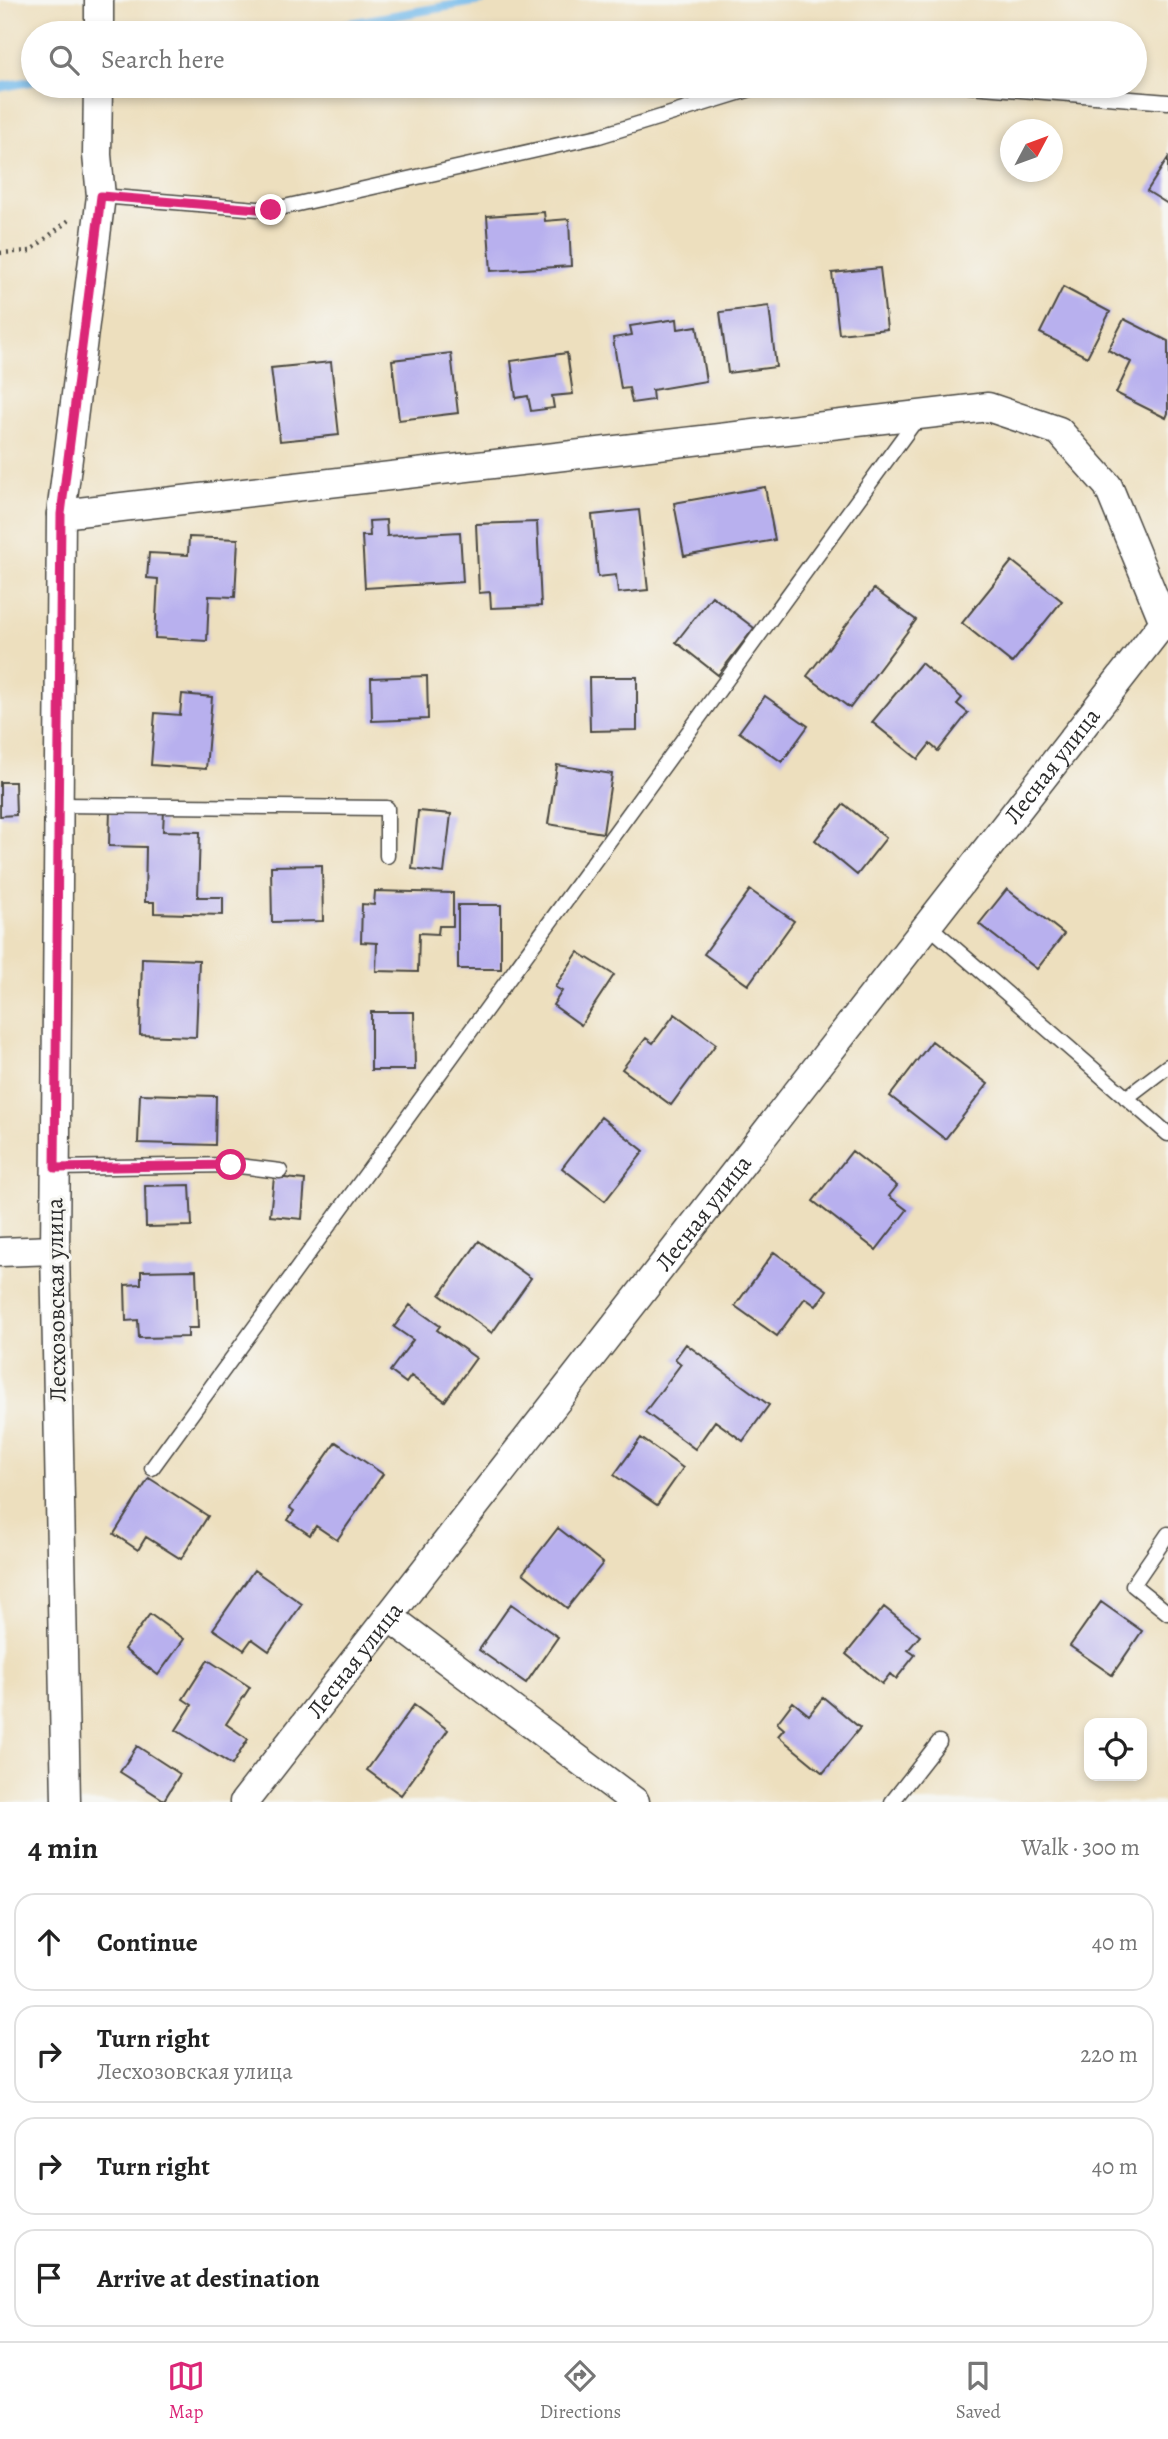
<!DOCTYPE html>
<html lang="en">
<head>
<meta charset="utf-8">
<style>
  :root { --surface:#fff; --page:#f6f6f6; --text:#222; --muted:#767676; --line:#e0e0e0; --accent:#db2777 }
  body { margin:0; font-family:Alegreya,serif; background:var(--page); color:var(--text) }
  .controls { position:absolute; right:21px; bottom:21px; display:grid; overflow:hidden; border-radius:14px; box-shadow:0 4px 10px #0003 }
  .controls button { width:63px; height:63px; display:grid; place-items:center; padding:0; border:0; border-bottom:2px solid var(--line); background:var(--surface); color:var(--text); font:35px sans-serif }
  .compass { position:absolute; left:1000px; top:119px; width:63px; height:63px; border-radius:50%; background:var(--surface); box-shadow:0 4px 10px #0003; rotate:49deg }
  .stop { position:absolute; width:21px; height:21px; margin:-16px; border:5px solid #db2777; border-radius:50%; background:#fff }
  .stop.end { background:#db2777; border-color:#fff; box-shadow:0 2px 7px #0008 }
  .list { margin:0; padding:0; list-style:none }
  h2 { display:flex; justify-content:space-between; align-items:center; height:91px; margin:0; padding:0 28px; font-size:30px }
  h2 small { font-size:23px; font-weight:400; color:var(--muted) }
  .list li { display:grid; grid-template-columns:46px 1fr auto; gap:21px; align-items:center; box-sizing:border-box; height:98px; margin:0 14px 14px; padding:0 14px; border:2px solid var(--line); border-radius:21px }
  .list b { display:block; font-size:26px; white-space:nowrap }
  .list p { margin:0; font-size:23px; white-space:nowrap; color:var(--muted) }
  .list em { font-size:23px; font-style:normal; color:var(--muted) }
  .icon { flex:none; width:38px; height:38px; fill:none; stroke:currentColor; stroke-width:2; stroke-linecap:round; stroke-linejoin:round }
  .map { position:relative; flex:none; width:1168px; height:1802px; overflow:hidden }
  .search { position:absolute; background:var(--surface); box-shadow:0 4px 10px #0003; left:21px; right:21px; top:21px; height:77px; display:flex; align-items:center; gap:18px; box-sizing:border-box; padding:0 24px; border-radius:38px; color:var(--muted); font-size:26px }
  .sheet { height:539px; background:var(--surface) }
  nav { display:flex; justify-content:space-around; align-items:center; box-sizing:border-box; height:98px; border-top:2px solid var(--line); background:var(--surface); font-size:19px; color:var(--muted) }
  nav a { display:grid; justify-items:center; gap:4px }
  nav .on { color:var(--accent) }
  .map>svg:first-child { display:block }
</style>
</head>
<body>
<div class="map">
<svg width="1168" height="1802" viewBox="0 0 1168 1802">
  <rect width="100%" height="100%" fill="#f6f6f2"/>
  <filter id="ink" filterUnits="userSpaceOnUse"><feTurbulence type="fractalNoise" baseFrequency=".0143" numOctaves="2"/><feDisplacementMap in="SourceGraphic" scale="14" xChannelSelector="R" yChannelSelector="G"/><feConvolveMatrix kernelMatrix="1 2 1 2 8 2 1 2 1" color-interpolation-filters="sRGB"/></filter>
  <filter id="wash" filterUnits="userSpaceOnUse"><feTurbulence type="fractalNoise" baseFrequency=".00686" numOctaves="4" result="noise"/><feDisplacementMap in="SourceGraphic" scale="28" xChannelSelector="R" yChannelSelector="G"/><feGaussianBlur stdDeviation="1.57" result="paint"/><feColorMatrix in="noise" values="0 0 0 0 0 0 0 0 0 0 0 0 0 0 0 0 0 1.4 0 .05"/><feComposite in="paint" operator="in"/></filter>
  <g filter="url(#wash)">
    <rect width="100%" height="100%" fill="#eddfbe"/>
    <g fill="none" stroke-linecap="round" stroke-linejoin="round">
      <path stroke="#73baeb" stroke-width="9" d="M 296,33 L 483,0
        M 0,87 L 33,81"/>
    </g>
    <g id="blocks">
      <path fill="#b8b0ee" d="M 1168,158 L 1168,204 L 1147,191 Z
        M 544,212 L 545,221 L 569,219 L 571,266 L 491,271 L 487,216 Z
        M 880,268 L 887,329 L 839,334 L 832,273 Z
        M 1063,287 L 1110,312 L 1087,357 L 1040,333 Z
        M 769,306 L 776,367 L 728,373 L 720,312 Z
        M 677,319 L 678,329 L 697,326 L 706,381 L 652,390 L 653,400 L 632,403 L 629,388 L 621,389 L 613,338 L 632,335 L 630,326 Z
        M 1124,319 L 1168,341 L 1168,413 L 1166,418 L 1116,393 L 1131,362 L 1108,350 Z
        M 451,353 L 458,413 L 399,420 L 392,360 Z
        M 567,353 L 573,394 L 552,396 L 554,408 L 531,411 L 528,396 L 516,398 L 511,361 Z
        M 331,362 L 339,435 L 280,441 L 271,368 Z
        M 765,487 L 775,540 L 684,556 L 674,503 Z
        M 639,510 L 648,590 L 618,593 L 616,575 L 598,577 L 592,515 Z
        M 386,520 L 387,536 L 460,532 L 463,582 L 365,588 L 362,536 L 370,536 L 369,521 Z
        M 537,522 L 541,606 L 491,608 L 490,592 L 479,593 L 476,524 Z
        M 189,537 L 238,539 L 235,597 L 209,596 L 207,641 L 155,638 L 158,579 L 147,578 L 149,553 L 188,555 Z
        M 1012,561 L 1062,601 L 1012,663 L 962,623 Z
        M 874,589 L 916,620 L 850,708 L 807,676 Z
        M 712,596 L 754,628 L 718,675 L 676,642 Z
        M 921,663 L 962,698 L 957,704 L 968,713 L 938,751 L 930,744 L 918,759 L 872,722 Z
        M 427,676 L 428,719 L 372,721 L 371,678 Z
        M 589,677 L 637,677 L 637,730 L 590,731 Z
        M 182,694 L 212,697 L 206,769 L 151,765 L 155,713 L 180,715 Z
        M 765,696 L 808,726 L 782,762 L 739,732 Z
        M 557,765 L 612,774 L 603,833 L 548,824 Z
        M 0,782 L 15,782 L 16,815 L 0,816 Z
        M 844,804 L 886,838 L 857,875 L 815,840 Z
        M 110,808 L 164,810 L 163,831 L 200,832 L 198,897 L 223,897 L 223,915 L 154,913 L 154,902 L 145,902 L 146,847 L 109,846 Z
        M 418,811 L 451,814 L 444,873 L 412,869 Z
        M 322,865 L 323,921 L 272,922 L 271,866 Z
        M 1007,889 L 1064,934 L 1037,969 L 979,924 Z
        M 750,890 L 794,921 L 748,985 L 704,954 Z
        M 375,891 L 453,893 L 453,926 L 439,926 L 438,934 L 419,933 L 418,972 L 376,971 L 377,943 L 361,942 L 362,904 L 374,905 Z
        M 458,905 L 501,905 L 501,969 L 458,969 Z
        M 578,952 L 614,975 L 581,1025 L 553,1005 L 562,991 L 555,987 Z
        M 142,958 L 199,960 L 196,1037 L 140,1035 Z
        M 371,1012 L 414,1012 L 415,1070 L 371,1070 Z
        M 675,1014 L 716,1044 L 671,1105 L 622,1069 L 646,1038 L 653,1043 Z
        M 932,1041 L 988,1084 L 945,1139 L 890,1096 Z
        M 140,1094 L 216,1096 L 215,1145 L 138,1143 Z
        M 601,1117 L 644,1151 L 605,1201 L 562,1168 Z
        M 852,1151 L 897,1186 L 889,1196 L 907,1210 L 876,1250 L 813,1201 Z
        M 274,1177 L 305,1180 L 302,1219 L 270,1216 Z
        M 190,1185 L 192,1226 L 146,1227 L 145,1186 Z
        M 479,1241 L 531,1278 L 492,1333 L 440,1295 Z
        M 774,1252 L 827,1290 L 816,1306 L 805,1298 L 777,1336 L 735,1306 Z
        M 196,1270 L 198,1328 L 188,1328 L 188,1337 L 139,1338 L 138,1320 L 126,1321 L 125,1285 L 141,1284 L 141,1271 Z
        M 410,1305 L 440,1326 L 437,1330 L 476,1358 L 445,1401 L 411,1376 L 406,1383 L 390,1371 L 413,1340 L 394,1327 Z
        M 686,1344 L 769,1405 L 743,1441 L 715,1421 L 695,1449 L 645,1412 L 681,1364 L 675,1359 Z
        M 641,1438 L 683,1468 L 657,1505 L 614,1475 Z
        M 336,1442 L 383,1474 L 337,1540 L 316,1526 L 310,1535 L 288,1520 L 294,1511 L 290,1508 Z
        M 149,1478 L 208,1516 L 181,1559 L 146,1537 L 138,1550 L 114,1534 Z
        M 558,1528 L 603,1563 L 567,1608 L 523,1573 Z
        M 254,1570 L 302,1604 L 269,1651 L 252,1639 L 244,1650 L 213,1629 Z
        M 1101,1602 L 1142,1631 L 1112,1675 L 1070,1646 Z
        M 511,1604 L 558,1637 L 526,1683 L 479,1650 Z
        M 884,1607 L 920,1636 L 908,1650 L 915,1655 L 896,1679 L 890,1674 L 882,1684 L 846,1654 Z
        M 150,1614 L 184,1639 L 158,1675 L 124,1649 Z
        M 208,1660 L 250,1687 L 226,1724 L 248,1739 L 232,1765 L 176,1730 L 192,1705 L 183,1699 Z
        M 823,1697 L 860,1728 L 823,1773 L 778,1736 L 784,1729 L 777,1723 L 793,1702 L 809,1715 Z
        M 414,1705 L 448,1730 L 401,1795 L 367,1770 Z
        M 137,1746 L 180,1774 L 164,1800 L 120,1772 Z"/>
    </g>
  </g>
  <g filter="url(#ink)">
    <use href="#blocks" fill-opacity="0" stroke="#484641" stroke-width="2"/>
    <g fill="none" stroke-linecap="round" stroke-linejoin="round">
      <g stroke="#484641" stroke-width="17">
        <path id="lane" d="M 970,86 L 1168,102
          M 101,196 L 271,210 L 599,136 L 761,86
          M 59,805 L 387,808 L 387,856
          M 928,925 L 1168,1134
          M 1126,1098 L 1168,1066
          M 55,1168 L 231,1165 L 280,1171
          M 152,1468 L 918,417
          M 1168,1534 L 1133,1585 L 1168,1613
          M 892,1802 L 939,1742"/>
      </g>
      <g stroke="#484641" stroke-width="31">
        <g id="street">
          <path d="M 99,0 L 99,33"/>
          <path d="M 61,514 L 988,407 L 1059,431 L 1108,486 L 1164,622"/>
          <path d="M 0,1252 L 55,1250"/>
          <path d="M 388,1616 L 635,1802"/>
          <path d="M 66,1802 L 55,1250 L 61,514 L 101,196 L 97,155 L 98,86"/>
          <path id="s1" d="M 244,1802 L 1164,622"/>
        </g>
      </g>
      <path stroke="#484641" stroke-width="4.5" stroke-dasharray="2 5" stroke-linecap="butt" d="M 0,253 L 30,251 L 69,220"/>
      <use href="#lane" stroke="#fff" stroke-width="14"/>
      <use href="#street" stroke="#fff" stroke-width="28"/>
    </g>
  </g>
  <g fill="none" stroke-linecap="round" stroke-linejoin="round" filter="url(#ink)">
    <path stroke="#db2777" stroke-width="9" d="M 231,1165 L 55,1168 L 61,514 L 101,196 L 271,210"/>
  </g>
  <g text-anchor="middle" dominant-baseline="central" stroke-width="6" stroke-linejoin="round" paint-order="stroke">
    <g font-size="24" fill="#2b2b2b" stroke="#f6f6f2">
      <text stroke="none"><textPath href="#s1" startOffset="1314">Лесная улица</textPath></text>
      <text stroke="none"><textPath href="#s1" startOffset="747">Лесная улица</textPath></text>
      <text transform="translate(56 1300) rotate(-91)">Лесхозовская улица</text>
      <text stroke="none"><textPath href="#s1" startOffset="180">Лесная улица</textPath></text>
    </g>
  </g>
</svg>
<div class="controls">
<button><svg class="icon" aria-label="locate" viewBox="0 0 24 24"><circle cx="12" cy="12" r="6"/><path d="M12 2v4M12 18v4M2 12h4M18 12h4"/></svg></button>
</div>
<svg class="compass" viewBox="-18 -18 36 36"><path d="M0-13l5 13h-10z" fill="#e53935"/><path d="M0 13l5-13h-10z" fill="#767676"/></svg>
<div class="stop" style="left:231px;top:1165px"></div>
<div class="stop end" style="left:271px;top:210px"></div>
<div class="search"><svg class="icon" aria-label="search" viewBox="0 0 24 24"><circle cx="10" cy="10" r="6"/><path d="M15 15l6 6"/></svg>Search here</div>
</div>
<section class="sheet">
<h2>4 min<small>Walk · 300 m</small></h2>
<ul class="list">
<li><svg class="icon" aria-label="ahead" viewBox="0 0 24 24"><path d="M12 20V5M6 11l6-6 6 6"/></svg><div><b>Continue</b></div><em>40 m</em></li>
<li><svg class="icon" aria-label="right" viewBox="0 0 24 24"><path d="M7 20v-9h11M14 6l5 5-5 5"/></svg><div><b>Turn right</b><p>Лесхозовская улица</p></div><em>220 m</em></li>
<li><svg class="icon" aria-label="right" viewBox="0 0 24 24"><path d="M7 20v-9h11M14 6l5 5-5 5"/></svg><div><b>Turn right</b></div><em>40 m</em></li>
<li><svg class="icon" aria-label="arrive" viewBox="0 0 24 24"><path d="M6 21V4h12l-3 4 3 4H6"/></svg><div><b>Arrive at destination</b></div></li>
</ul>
</section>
<nav>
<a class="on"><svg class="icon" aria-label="map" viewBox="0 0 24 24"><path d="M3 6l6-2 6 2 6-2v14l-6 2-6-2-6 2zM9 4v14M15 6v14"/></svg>Map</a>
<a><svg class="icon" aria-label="directions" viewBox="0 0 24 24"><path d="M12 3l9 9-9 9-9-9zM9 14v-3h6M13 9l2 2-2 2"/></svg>Directions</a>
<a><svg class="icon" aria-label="saved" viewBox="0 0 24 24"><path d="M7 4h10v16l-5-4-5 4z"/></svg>Saved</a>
</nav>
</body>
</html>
